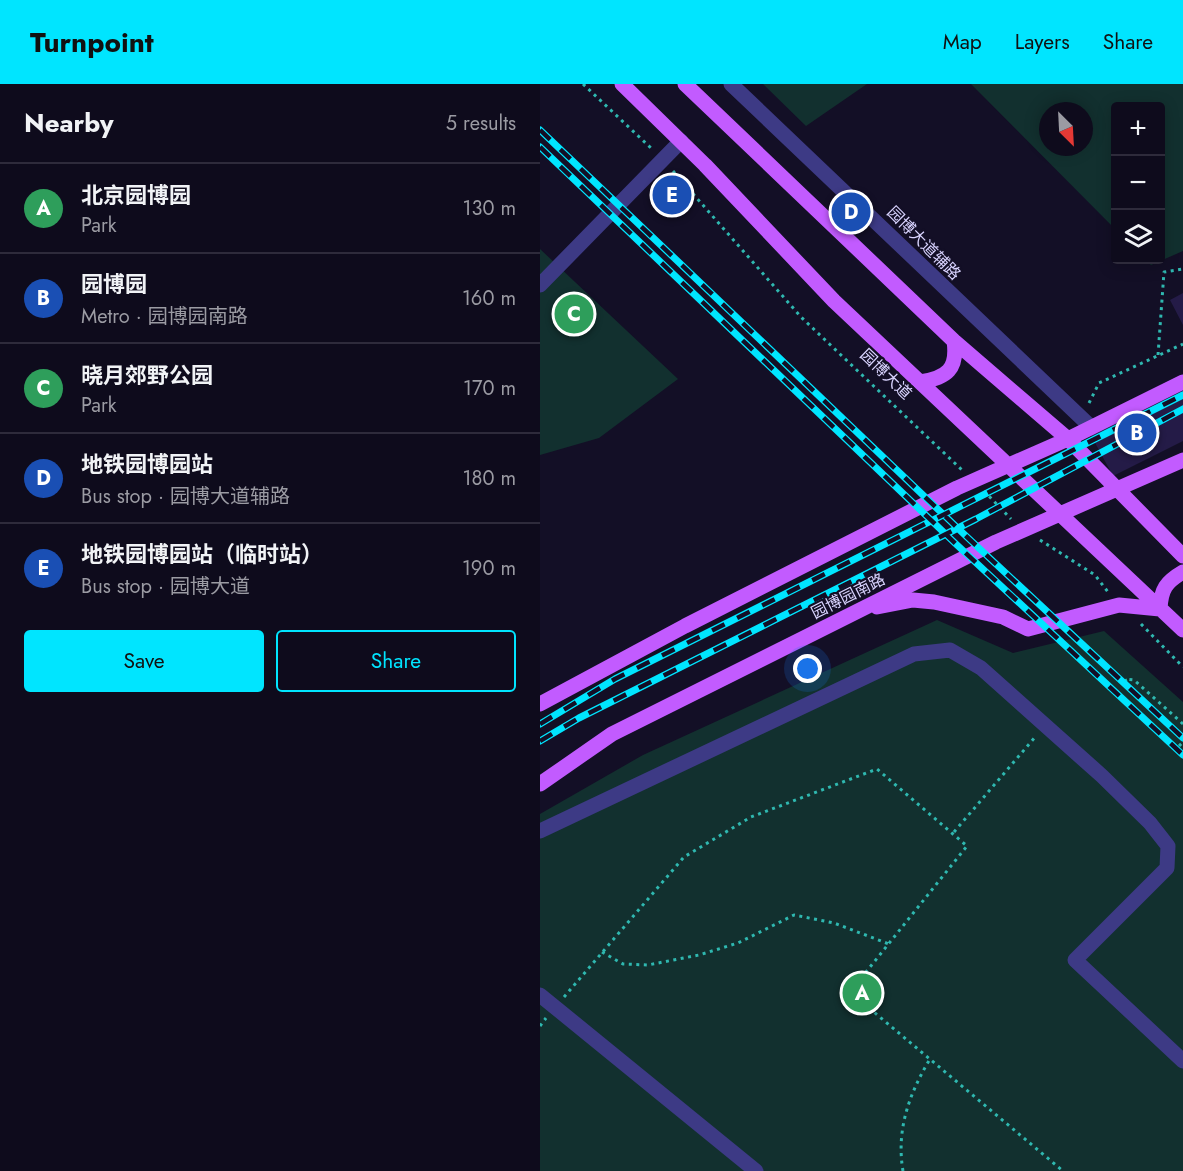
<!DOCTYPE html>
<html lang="en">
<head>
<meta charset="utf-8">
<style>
  :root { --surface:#0e0b1c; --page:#171425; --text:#f1f3f6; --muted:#9b9ba3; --line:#2e2b3b; --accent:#00e5ff }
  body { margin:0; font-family:Jost,"Noto Sans SC",sans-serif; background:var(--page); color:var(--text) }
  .controls { position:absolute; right:18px; top:18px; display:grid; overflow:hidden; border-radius:6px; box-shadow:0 3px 15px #0003 }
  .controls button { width:54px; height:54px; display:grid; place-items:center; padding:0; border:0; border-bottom:2px solid var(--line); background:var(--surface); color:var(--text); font:30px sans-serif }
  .compass { position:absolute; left:499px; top:18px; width:54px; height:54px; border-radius:50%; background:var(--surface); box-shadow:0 3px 15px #0003; rotate:156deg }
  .you { position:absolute; left:268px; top:585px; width:21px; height:21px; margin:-15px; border:4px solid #fff; border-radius:50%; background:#1a73e8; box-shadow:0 0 0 9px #1a73e833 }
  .badge { display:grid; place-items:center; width:39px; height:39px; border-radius:50%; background:var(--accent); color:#fff; font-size:20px; font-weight:700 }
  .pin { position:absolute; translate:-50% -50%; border:3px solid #fff; box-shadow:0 2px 6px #0006 }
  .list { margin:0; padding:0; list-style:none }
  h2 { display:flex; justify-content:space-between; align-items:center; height:78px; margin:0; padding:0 24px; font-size:26px }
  h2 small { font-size:20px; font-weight:400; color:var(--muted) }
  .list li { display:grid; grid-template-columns:39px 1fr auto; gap:18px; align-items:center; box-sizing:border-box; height:90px; padding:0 24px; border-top:2px solid var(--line) }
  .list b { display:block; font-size:22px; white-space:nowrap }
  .list p { margin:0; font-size:20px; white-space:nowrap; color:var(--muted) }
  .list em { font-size:20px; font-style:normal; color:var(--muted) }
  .actions { display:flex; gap:12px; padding:18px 24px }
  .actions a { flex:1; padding:14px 0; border:2px solid var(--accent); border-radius:6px; text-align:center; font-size:21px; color:var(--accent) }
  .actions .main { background:var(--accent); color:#111 }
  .icon { flex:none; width:33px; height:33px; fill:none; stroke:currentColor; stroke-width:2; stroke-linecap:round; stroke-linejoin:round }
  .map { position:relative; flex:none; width:643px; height:1087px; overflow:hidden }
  header { display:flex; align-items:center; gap:36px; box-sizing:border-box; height:84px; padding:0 30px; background:var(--accent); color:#111 }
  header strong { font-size:28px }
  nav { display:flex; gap:33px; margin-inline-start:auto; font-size:21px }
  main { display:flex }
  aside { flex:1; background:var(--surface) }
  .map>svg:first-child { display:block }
</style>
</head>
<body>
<header>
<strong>Turnpoint</strong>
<nav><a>Map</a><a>Layers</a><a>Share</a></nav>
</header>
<main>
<aside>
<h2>Nearby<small>5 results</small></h2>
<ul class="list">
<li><span class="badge" style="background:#2e9e5b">A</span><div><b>北京园博园</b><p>Park</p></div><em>130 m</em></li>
<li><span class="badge" style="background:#1a4fb4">B</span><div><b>园博园</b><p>Metro · 园博园南路</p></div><em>160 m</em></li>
<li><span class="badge" style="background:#2e9e5b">C</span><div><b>晓月郊野公园</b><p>Park</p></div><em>170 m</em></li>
<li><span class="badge" style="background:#1a4fb4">D</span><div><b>地铁园博园站</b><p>Bus stop · 园博大道辅路</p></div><em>180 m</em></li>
<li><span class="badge" style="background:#1a4fb4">E</span><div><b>地铁园博园站（临时站）</b><p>Bus stop · 园博大道</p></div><em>190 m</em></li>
</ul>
<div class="actions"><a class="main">Save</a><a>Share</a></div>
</aside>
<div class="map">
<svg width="643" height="1087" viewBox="0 0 643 1087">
  <rect width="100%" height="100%" fill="#130f26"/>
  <path fill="#12302f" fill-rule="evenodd" d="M 223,0 L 327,0 L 266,42 Z
    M 431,0 L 643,0 L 643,167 L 611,181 L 606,176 L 620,176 L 620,22 L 576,22 L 575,145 ZM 508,27 L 544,27 L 544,63 L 508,63 Z
    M 0,165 L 138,295 L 59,354 L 0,371 Z
    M 397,536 L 473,569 L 564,547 L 643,618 L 643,1087 L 0,1087 L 0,730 L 103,671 Z"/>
  <path fill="#241b47" d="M 643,209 L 643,241 L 630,216 Z
    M 643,292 L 643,357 L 573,392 L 546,342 Z"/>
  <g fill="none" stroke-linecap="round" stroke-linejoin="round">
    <path stroke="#2fb8b0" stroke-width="3" stroke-dasharray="3 4.5" stroke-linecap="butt" d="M 43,0 L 112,65
      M 133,87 L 261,233 L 422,386
      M 618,271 L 624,188 L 643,185
      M 549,319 L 559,299 L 643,260
      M 444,407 L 471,435
      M 500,456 L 555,491 L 568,508
      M 601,540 L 643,583
      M 643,640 L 594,596 L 585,595 L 588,602 L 643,655
      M 639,662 L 643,658
      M 414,748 L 496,652
      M 62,868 L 83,880 L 108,881 L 159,871 L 198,859 L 254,831 L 294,839 L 349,860
      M 24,913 L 144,773 L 211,733 L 337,685 L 427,762 L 310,908 L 523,1087
      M 0,942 L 6,934
      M 363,1087 C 356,1046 369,1010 390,975"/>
    <path stroke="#3d3a85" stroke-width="15" d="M 191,0 L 551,343
      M 0,201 L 141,57
      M 0,747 L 374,570 L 410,566 L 441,584 L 562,692 L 610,739 L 628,762 L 627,784 L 535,876 L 643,977
      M 0,911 L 216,1087"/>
    <path stroke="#c25bff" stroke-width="15" d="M 82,0 L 165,81 L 294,217 L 643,546
      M 145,0 L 414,257 L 528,355 L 643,472
      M 380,298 C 407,294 418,285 414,257
      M 337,523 L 373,516 L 394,518 L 463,533 L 488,545 L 579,521 L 620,525 C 621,505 626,498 643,488
      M 0,620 L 145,542 L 417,404 L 528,355 L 643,298
      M 0,700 L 72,650 L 456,458 L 643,376"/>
    <g stroke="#00e5ff" stroke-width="7">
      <path id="rail" d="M 0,46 L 427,453 L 643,654
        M 0,63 L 417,461 L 643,671
        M 0,640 L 75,595 L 643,311
        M 0,657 L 39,634 L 436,435 L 643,325"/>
    </g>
    <use href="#rail" stroke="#130f26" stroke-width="4.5" stroke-dasharray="14" stroke-linecap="butt"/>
  </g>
  <g text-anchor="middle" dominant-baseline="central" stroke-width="4.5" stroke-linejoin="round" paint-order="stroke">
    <g font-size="16" fill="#d9d4ff" stroke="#130f26">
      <text transform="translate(384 159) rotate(45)">园博大道辅路</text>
      <text transform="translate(346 290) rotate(44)">园博大道</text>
      <text transform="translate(308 512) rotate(-27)">园博园南路</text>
    </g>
  </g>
</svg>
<div class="controls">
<button>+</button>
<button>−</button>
<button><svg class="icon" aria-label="layers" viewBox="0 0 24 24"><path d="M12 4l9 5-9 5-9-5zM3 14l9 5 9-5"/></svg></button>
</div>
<svg class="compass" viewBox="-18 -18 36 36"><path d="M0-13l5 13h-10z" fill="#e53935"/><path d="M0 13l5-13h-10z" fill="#9b9ba3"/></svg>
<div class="you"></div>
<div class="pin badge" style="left:322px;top:909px;background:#2e9e5b">A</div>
<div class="pin badge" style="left:597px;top:349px;background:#1a4fb4">B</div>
<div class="pin badge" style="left:34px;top:230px;background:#2e9e5b">C</div>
<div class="pin badge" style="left:311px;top:128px;background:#1a4fb4">D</div>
<div class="pin badge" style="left:132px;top:111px;background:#1a4fb4">E</div>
</div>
</main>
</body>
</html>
